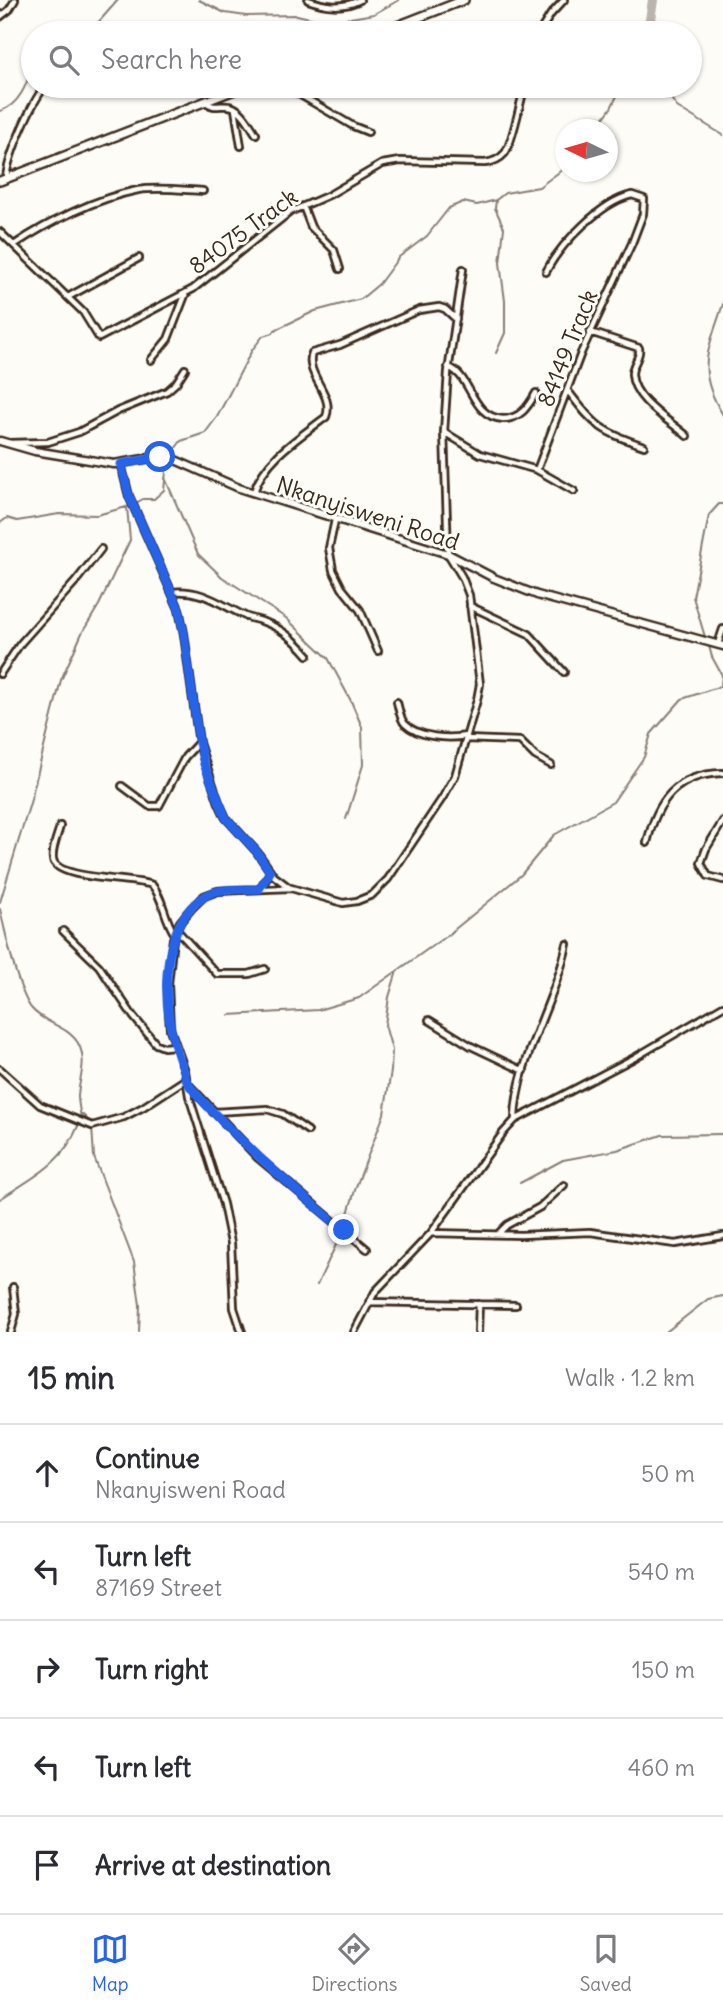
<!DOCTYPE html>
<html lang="en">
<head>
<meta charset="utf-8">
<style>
  :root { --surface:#fff; --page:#f7f7f7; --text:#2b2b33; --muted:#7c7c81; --line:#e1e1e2; --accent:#2563eb }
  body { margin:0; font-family:Delius,sans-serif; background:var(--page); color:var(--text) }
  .compass { position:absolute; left:555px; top:119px; width:63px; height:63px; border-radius:50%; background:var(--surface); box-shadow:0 2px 5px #0004; rotate:275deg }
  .stop { position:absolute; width:21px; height:21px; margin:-16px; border:5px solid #2563eb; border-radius:50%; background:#fff }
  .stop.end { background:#2563eb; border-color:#fff; box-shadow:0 2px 7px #0008 }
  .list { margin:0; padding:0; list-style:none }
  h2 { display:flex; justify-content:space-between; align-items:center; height:91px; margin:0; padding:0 28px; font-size:30px }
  h2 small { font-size:23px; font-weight:400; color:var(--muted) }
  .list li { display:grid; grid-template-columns:46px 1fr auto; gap:21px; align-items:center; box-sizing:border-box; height:98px; padding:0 28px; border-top:2px solid var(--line) }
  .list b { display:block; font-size:26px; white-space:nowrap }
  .list p { margin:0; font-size:23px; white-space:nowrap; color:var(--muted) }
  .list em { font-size:23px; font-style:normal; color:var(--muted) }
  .icon { flex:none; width:38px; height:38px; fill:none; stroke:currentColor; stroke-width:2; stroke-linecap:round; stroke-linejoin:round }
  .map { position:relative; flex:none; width:723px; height:1332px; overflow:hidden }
  .search { position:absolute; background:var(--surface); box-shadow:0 2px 5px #0004; left:21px; right:21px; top:21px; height:77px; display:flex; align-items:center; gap:18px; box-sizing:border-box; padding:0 24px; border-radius:38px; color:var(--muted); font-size:26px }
  .sheet { height:581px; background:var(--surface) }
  nav { display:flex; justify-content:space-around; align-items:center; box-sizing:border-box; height:98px; border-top:2px solid var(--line); background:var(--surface); font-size:19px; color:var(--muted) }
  nav a { display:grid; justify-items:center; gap:4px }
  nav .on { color:var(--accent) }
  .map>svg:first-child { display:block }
</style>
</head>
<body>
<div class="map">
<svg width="723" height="1332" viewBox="0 0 723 1332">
  <rect width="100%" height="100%" fill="#fdfcf7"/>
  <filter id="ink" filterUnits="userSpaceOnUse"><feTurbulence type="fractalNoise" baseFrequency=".0143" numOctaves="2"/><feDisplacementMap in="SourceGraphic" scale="14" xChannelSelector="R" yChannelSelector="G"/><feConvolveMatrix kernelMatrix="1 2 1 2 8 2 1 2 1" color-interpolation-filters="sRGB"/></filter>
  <g filter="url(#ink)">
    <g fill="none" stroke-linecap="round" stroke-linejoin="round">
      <path stroke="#887d74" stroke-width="2" d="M 199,0 L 225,13 L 246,16 L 297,15 L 327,22 L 374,14 L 399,0
        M 89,33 L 118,0
        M 662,86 L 677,107 L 723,135
        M 0,111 C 20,105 27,83 33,65
        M 595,130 L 611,108 L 622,86
        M 496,201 L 495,208 L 504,228 L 500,263 L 505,301 L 505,333 L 496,353
        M 723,304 C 708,351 695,370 723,415
        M 172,453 L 181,441 L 205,433 L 217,417 L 252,350 L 263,336 L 273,333 L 275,330 L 315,311 L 361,299 L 379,284 L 399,257 L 427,236 L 449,208 L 463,202 L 477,205 L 496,200 L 505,193 L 539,187 L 566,167
        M 165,478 L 198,554 L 222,577 L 286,618 L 328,658 L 351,701 L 362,727 L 363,765 L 346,819
        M 136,503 L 143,499 L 154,499 L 164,490 L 167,463
        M 0,523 L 7,518 L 17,521 L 59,514 L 97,515 L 130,506
        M 705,637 L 693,597 L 709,515 L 719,504 L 723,504
        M 709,646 L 712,657 L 723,677
        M 0,902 L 30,803 L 61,680 L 82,633 L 99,605 L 130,540 L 127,507
        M 0,909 C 5,932 18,991 31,1008 C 44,1024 67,1025 78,1043 C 88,1061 79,1078 78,1096 C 78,1103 80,1111 81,1118
        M 229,1015 L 318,1010 L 359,998 L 449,934 L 521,875 L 554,835 L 613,802 L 644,757 L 651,734 L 682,699 L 721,686 L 722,675
        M 82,1114 L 90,1122
        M 92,1127 L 94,1157 L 134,1262 L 140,1305 L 139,1332
        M 520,1183 L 563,1160 L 617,1150 L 662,1135 L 723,1134
        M 0,1199 C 35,1176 62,1165 79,1124
        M 317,1285 L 343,1230 L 356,1187 L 384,1114 L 391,1071 L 392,1050 L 385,1025 L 389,997 L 397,971
        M 666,1332 L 708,1299 L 723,1296"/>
      <path stroke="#bbb4ad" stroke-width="10" d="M 648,33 L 653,0"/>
      <g stroke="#3b2a1e" stroke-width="10">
        <path id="minor" d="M 308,0 C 325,6 342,9 360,0
          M 0,17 L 9,10 L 15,0
          M 539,33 L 551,14 L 564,0
          M 285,86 L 353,126 L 368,132
          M 206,102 C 214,110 223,103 233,107 C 244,112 250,125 256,134
          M 235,109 L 241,146
          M 6,178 C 8,155 31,104 45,86
          M 303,206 L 311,227 L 334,250 L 340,269
          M 0,232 L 83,312 L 99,338 L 193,289 L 290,212 L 329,195 L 382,164 L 400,161 L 485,163 C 493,162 500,159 505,153 C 513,142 520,101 525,86
          M 14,245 C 48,222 97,198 138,190 C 159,187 182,190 203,191
          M 546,272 C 560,244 601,202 632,195 L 644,199 L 643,214 L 632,243 L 581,353 L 537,470 L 574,491
          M 68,297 L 139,258
          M 590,332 L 639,348 C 641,357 632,364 632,374 C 633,400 669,420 687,436
          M 151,360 L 168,339 L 186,293
          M 448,367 C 472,375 470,417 503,419 C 520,419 528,407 536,393
          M 568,391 C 596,428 601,431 644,446
          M 444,432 L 480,454 L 537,470
          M 9,443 L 48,442 L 79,432 L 118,411 L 167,391 L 176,383 L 185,369
          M 121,464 L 129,496 L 179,609 L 184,634 L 199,743 L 219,803 L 226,818 L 257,852 L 274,876 L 290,888
          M 254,492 C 264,459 300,437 326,417 C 335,394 304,375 312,353 L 340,345 L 419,310 L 439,307 L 445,309 L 456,319
          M 335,520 L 329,548 L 333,570 L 342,588 L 360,610 L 378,651
          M 172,592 C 201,589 218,603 243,615 C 250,619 257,619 264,622 C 281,628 297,642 308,655
          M 470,606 L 529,634 L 564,672
          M 718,644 L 723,629
          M 0,674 L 20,644 L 76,581 L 101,549
          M 397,702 C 399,709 400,719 405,724 C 419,738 449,739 467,736
          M 466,739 L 520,741 L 535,756 L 551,765
          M 122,786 L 149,806 L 159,806 L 185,757 L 198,743
          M 723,821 L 706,849 L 701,863 L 708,876 L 723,880
          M 60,826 C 58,835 51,849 53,859 C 55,880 134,878 152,885 C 163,897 164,918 174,933
          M 647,843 C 657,801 676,774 723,773
          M 260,889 L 270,873
          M 176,929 L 217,974 L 249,974 L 265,969
          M 63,931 L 99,966 L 133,1016 L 156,1044 L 164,1047 L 174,1046
          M 429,1020 L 471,1046 L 524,1071
          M 0,1069 L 40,1105 L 92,1126 L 124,1117 L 143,1107 L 186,1079
          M 188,1084 L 258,1158 L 367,1249
          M 213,1112 L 267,1109 L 283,1114 L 308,1131
          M 515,1119 C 516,1061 555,1003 567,944
          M 431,1233 L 521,1235 L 590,1232 L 675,1244 L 723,1236
          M 498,1234 L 507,1225 L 540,1207 L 564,1185
          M 369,1302 L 516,1305
          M 11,1332 L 16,1314 L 13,1287
          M 242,1332 L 234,1308 L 231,1243 L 223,1204 L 189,1096 L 185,1071 L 170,1029 L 168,984 L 173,939 L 180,922 L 192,908 L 204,896 L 218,891 L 291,888 L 343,903 L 357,901 L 372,895 L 388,879 L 443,797 L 455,776 L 477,700 L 480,684 L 469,595 L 462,577 L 448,554 L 444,432 L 448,372 L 463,269
          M 354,1332 L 375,1292 L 431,1233 L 503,1133 L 515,1120 L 634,1058 L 723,1006
          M 478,1332 L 479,1304"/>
      </g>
      <g stroke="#3b2a1e" stroke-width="11">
        <path id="tertiary" d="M 0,441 L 35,451 L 114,464 L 150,458 L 173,459 L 239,488 L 448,554 L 494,578 L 537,595 L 723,646"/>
      </g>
      <g stroke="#3b2a1e" stroke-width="12">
        <path id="secondary" d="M 379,33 L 464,0
          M 0,181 L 245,86"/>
      </g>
      <use href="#minor" stroke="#fdfcf7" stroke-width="4.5"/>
      <use href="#tertiary" stroke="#fdfcf7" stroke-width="6"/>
      <use href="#secondary" stroke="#fdfcf7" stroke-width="7"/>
    </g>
  </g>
  <g fill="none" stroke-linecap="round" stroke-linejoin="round" filter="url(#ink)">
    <path stroke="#2563eb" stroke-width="9" d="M 160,457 L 121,464 L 129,496 L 179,609 L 184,634 L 199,743 L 204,764 L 226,818 L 257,852 L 270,872 L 259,889 C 243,890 221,887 207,895 C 155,924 161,1018 182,1065 C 185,1072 185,1080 189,1085 C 203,1103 220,1119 236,1135 C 271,1169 306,1199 344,1230"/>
  </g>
  <g text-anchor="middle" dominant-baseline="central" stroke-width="6" stroke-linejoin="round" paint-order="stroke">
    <g font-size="23" fill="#3b2a1e" stroke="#fdfcf7">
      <text transform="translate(243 231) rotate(-36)">84075 Track</text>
      <text transform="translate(567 348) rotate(-68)">84149 Track</text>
      <text transform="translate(368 513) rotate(18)">Nkanyisweni Road</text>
    </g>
  </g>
</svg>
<svg class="compass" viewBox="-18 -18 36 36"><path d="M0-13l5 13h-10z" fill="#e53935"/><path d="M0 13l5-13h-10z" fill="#7c7c81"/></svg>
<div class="stop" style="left:160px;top:457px"></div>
<div class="stop end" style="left:344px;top:1230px"></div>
<div class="search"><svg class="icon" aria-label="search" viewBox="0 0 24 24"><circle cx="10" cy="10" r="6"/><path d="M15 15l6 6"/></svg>Search here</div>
</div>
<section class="sheet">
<h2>15 min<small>Walk · 1.2 km</small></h2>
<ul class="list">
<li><svg class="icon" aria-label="ahead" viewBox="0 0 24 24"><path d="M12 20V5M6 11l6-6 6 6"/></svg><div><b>Continue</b><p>Nkanyisweni Road</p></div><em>50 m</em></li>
<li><svg class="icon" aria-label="left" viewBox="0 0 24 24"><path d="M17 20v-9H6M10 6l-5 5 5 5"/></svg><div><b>Turn left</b><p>87169 Street</p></div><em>540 m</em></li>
<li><svg class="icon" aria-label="right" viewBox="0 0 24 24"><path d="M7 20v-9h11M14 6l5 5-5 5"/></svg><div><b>Turn right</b></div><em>150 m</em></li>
<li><svg class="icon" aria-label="left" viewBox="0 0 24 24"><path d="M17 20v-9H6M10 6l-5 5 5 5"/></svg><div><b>Turn left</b></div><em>460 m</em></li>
<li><svg class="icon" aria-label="arrive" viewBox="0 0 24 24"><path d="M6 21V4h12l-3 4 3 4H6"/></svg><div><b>Arrive at destination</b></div></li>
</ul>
</section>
<nav>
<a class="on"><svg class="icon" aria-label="map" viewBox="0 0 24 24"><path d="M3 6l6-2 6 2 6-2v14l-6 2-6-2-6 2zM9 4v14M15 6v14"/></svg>Map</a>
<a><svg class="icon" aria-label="directions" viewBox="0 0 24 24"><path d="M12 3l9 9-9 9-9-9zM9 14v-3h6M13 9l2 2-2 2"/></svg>Directions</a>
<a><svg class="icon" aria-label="saved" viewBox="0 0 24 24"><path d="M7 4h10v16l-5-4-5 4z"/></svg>Saved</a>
</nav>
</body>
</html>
